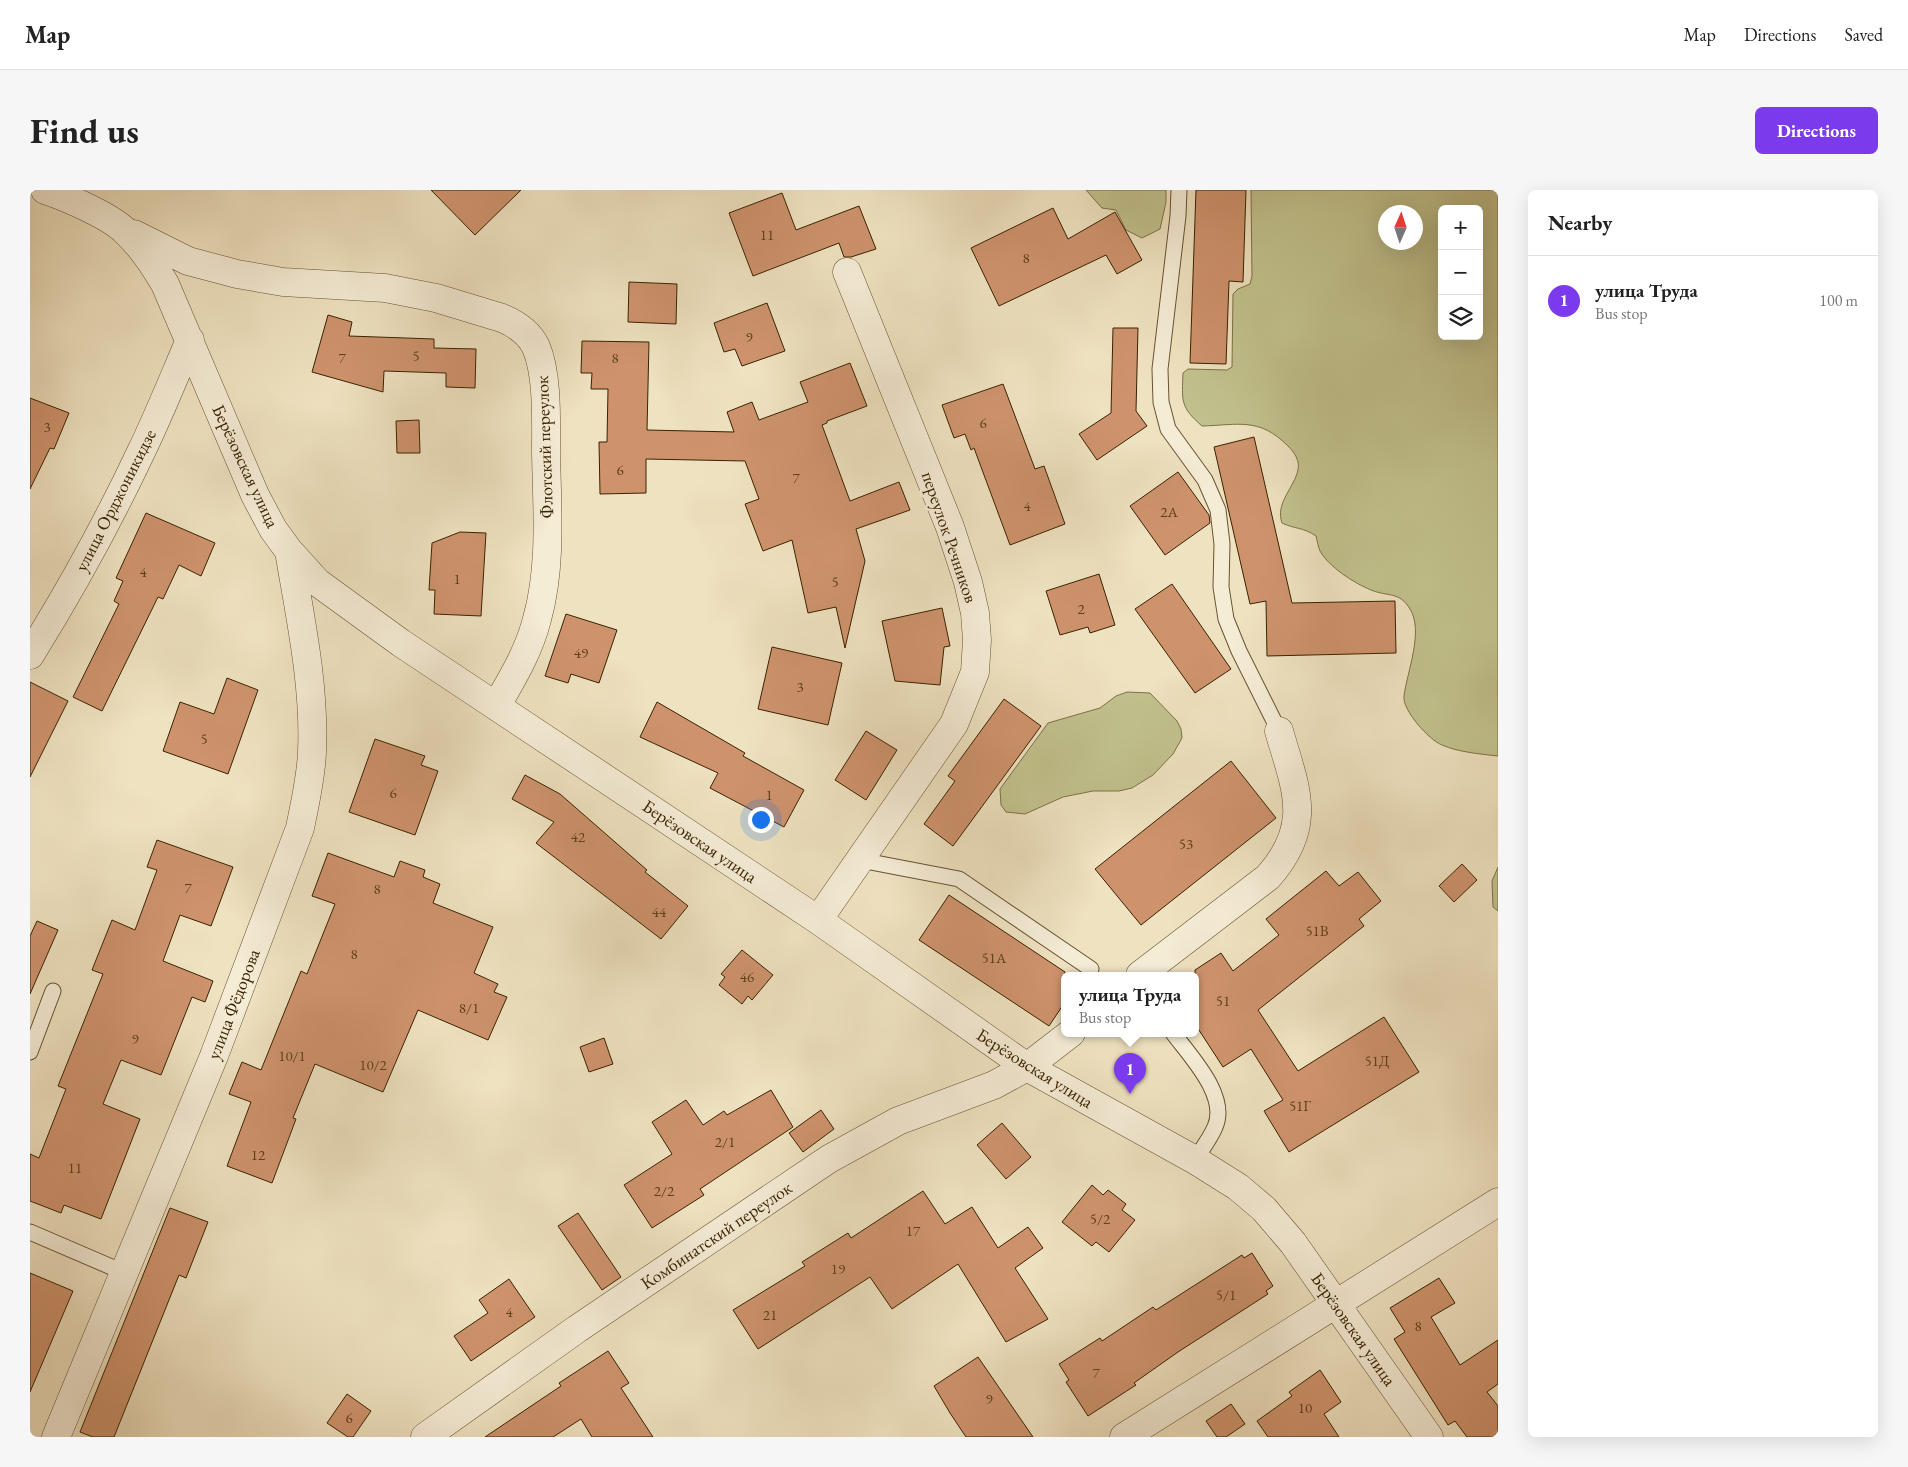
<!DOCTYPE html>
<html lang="en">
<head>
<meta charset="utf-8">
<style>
  :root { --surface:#fff; --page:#f6f6f6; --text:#222; --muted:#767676; --line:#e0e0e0; --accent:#7c3aed }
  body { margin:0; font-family:"EB Garamond",serif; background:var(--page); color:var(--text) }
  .controls { position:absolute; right:15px; top:15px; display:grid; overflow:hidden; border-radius:8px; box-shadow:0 5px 20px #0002 }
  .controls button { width:45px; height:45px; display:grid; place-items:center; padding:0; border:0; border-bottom:1px solid var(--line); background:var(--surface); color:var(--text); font:25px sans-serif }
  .compass { position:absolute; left:1348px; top:15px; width:45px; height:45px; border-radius:50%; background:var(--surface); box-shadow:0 5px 20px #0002; rotate:3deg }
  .you { position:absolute; left:730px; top:629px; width:18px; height:18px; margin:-12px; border:4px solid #fff; border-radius:50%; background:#1a73e8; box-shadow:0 0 0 8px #1a73e833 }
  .badge { display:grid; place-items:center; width:32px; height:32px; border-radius:50%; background:var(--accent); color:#fff; font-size:16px; font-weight:700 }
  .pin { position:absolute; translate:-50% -41px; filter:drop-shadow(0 1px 2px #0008) }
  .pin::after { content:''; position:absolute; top:26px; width:18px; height:15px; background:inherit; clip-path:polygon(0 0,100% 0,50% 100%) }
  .popup { position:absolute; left:1031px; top:782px; width:138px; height:65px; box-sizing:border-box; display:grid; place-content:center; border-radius:8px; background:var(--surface); filter:drop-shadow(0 1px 4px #0005); font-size:16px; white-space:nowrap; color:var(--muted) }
  .popup b { font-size:19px; color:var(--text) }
  .popup::after { content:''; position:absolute; left:50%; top:100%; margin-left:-10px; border:10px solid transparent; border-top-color:var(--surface) }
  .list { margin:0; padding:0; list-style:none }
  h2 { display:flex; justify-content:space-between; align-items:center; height:65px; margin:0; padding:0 20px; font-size:21px }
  h2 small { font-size:16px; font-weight:400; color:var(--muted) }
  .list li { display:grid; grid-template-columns:32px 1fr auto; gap:15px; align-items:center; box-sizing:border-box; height:90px; padding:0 20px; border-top:1px solid var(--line) }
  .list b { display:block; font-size:19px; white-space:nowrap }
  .list p { margin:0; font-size:16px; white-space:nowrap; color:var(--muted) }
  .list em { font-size:16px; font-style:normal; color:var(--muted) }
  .icon { flex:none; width:28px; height:28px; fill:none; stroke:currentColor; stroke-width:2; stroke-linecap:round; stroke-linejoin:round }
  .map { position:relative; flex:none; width:1468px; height:1247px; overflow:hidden; border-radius:8px }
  header { display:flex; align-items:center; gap:30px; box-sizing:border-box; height:70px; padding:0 25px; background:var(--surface); border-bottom:1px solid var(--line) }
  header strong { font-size:24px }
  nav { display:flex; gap:28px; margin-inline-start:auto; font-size:18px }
  .intro { display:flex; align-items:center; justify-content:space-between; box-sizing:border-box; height:120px; padding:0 30px }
  h1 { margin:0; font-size:35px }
  .button { padding:12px 22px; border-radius:8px; background:var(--accent); color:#fff; font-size:18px; font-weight:700 }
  main { display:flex; gap:30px; padding:0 30px }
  aside { flex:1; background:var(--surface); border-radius:8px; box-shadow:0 5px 20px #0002 }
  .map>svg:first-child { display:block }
</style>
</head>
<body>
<header>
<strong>Map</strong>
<nav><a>Map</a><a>Directions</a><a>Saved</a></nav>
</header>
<div class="intro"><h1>Find us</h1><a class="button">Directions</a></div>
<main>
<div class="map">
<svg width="1468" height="1247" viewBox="0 0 1468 1247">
  <rect width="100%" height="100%" fill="#efe2c0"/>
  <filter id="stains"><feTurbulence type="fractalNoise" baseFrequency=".004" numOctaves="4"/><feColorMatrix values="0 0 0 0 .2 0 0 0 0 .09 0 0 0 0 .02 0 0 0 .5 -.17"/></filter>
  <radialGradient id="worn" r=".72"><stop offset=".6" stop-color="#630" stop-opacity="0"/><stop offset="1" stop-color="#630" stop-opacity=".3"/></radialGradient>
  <path fill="#c1c18d" stroke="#7d7247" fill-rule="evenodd" d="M 1056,0 L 1136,0 L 1136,12 L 1130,39 L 1112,48 L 1096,40 L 1086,20 L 1072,18 Z
    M 1221,0 L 1468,0 L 1468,566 C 1450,564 1428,562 1412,555 C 1399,550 1372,520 1374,506 C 1377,482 1394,441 1380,419 C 1369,401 1358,407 1341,400 C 1324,393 1299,377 1290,361 C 1288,356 1287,350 1286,346 C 1273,337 1264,339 1252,333 C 1245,313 1264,298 1268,280 C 1270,270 1264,262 1258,256 C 1229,227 1209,235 1172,236 C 1150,217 1152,211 1153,183 L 1158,179 L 1197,180 L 1202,177 L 1203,104 L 1208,99 L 1220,94 L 1222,86 ZM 1412,19 L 1449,19 L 1449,146 L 1412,146 ZM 1386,22 L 1386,52 L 1356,52 L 1356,22 Z
    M 1097,502 L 1120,503 L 1147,531 L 1151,539 L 1152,548 L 1143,564 L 1123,585 L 1102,598 L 1089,601 L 1063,601 L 1033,607 L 995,624 L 976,622 L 971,615 L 970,599 L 1018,533 L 1070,518 L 1086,506 Z
    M 1468,677 L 1468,721 L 1463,717 L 1462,691 Z"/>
  <path fill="#ce936d" stroke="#392201" d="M 401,0 L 491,0 L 445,45 Z
    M 1166,0 L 1216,0 L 1213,92 L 1199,91 L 1196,174 L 1160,173 Z
    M 752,3 L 766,40 L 829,16 L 846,59 L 821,67 L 814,67 L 809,53 L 723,86 L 699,23 Z
    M 1023,18 L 1038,49 L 1085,22 L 1112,70 L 1087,84 L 1076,65 L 969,116 L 941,58 Z
    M 599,92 L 647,94 L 646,134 L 598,132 Z
    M 737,113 L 755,161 L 712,176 L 705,159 L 694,162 L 684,133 Z
    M 298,125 L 322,132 L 319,146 L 404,149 L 404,158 L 446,159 L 445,198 L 416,197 L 416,183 L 354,181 L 353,202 L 282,182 Z
    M 1083,138 L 1108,138 L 1106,221 L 1117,236 L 1067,270 L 1049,244 L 1081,223 Z
    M 552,151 L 619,152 L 617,240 L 704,242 L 697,222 L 722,212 L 729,230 L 778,212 L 770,192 L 820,173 L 837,216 L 797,231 L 797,233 L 792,235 L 820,311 L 869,292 L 880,320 L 826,339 L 835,371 L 815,458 L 806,417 L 778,423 L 762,350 L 733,361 L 715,314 L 729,309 L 715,271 L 616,269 L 616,303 L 570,304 L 569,252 L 577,252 L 578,199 L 561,199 L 562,183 L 551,183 Z
    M 973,194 L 1005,279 L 1014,276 L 1035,334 L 980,355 L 944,258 L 941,260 L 935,244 L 924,248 L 912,215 Z
    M 0,208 L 39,223 L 24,259 L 20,258 L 0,299 Z
    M 389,230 L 390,263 L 367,263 L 366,231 Z
    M 1224,247 L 1262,413 L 1365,411 L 1366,463 L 1237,466 L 1236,411 L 1220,414 L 1184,257 Z
    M 1148,282 L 1179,325 L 1180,333 L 1135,365 L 1100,316 Z
    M 116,323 L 185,353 L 171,386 L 149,375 L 133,409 L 128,407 L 72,521 L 43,507 L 89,414 L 84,411 L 93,391 L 86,388 Z
    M 430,342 L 456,343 L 451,426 L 404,424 L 405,400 L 399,400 L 402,353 Z
    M 1069,384 L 1085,435 L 1060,443 L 1058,437 L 1030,445 L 1016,401 Z
    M 1142,394 L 1201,479 L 1165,503 L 1105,419 Z
    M 912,418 L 920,456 L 914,457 L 910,495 L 865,491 L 852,431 Z
    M 536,424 L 587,440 L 569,493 L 541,484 L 538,493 L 515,486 Z
    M 742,457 L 812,473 L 798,535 L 728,519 Z
    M 197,488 L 228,500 L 198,584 L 133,561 L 150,512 L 184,524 Z
    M 0,492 L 38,511 L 0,587 Z
    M 974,509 L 1011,536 L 923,656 L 894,634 L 925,591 L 918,586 Z
    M 627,512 L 715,563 L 713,566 L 774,600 L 754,637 L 680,598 L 688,583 L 610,547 Z
    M 836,541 L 867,560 L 836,610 L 805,590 Z
    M 345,549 L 395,566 L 391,575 L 408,581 L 385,645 L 319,622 Z
    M 1201,571 L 1246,628 L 1111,735 L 1065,679 Z
    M 495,585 L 530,604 L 617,680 L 615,682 L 658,716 L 631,749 L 506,653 L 524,632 L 482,609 Z
    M 127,650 L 203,677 L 181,736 L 150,725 L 133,771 L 183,791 L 175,812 L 162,807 L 131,885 L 91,870 L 73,914 L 110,929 L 71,1029 L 34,1015 L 31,1023 L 0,1011 L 0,964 L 9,968 L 36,899 L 28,896 L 73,784 L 62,780 L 82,730 L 105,740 L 127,680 L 117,677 Z
    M 298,663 L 364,687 L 370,671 L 395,680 L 393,687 L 410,694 L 403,713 L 463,737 L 444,783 L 468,794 L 464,802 L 477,807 L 458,850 L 388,820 L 353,902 L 285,874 L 263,928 L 266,929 L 242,993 L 197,976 L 221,912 L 199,904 L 212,872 L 231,880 L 271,781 L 277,784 L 305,714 L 282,706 Z
    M 1432,674 L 1447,690 L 1424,712 L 1409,696 Z
    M 1296,681 L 1309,696 L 1328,682 L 1351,711 L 1329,729 L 1334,736 L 1228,820 L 1268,881 L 1354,827 L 1389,882 L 1259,962 L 1234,921 L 1253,910 L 1221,859 L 1193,877 L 1165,834 L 1165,780 L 1191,763 L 1203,781 L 1249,745 L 1236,729 Z
    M 919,705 L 1035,782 L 1035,812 L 1019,836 L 889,750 Z
    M 7,731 L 28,740 L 0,804 L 0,746 Z
    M 712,760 L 743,785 L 722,810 L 718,806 L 712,814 L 689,795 L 695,787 L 691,784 Z
    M 574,848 L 583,874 L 559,882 L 550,857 Z
    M 741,900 L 763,937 L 670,999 L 674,1005 L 622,1038 L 594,995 L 642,964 L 622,932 L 656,910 L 673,935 L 694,921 L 697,925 Z
    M 791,920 L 804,939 L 773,962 L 759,943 Z
    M 972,933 L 1001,967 L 976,989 L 947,955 Z
    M 1062,995 L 1073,1005 L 1078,1000 L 1096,1014 L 1092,1020 L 1105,1030 L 1079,1062 L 1066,1052 L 1062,1056 L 1032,1032 Z
    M 893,1001 L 915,1034 L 942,1017 L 968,1058 L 998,1037 L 1013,1058 L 985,1078 L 1018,1129 L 976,1152 L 928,1074 L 862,1119 L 840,1087 L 728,1159 L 703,1120 L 775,1076 L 772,1072 L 818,1043 L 821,1048 Z
    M 140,1018 L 178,1032 L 156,1088 L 149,1085 L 84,1247 L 63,1247 L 50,1242 Z
    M 548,1023 L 591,1087 L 572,1100 L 528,1036 Z
    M 1222,1063 L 1243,1096 L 1236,1101 L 1238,1104 L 1148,1162 L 1104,1193 L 1106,1195 L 1058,1226 L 1036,1192 L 1039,1190 L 1029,1174 L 1070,1148 L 1072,1151 L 1123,1117 L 1126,1120 L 1212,1065 L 1214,1068 Z
    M 0,1083 L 43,1101 L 0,1202 Z
    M 1409,1088 L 1425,1113 L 1401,1127 L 1430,1175 L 1468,1150 L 1468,1194 L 1457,1202 L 1468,1216 L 1468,1247 L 1437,1247 L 1425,1231 L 1418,1235 L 1364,1149 L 1375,1142 L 1360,1118 Z
    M 479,1089 L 505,1127 L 441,1171 L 424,1146 L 458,1123 L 449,1110 Z
    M 578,1161 L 599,1193 L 591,1198 L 623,1247 L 562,1247 L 551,1229 L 523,1247 L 455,1247 L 531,1196 L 529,1193 Z
    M 948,1167 L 1003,1247 L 936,1247 L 920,1223 L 904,1196 Z
    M 1290,1180 L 1311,1212 L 1294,1224 L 1309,1247 L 1238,1247 L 1227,1231 L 1262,1206 L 1259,1202 Z
    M 317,1204 L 341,1221 L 323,1247 L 318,1247 L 297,1233 Z
    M 1201,1214 L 1215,1234 L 1196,1247 L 1187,1247 L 1176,1231 Z"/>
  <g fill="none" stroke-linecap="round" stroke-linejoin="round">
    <g stroke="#665231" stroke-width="17">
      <path id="lane" d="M 1149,0 L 1148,26 L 1130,179 L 1131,212 L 1138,239 L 1175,290 L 1188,320 L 1192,354 L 1191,397 L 1196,429 L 1209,461 L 1249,541
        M 830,670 L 929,689 L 1061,779
        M 1143,843 C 1160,866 1199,906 1185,937 C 1180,949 1171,960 1165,970
        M 0,862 L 23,801
        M 0,1042 L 93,1082"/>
    </g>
    <g stroke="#665231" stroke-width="29">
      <path id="street" d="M 15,0 C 36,7 80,26 95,41 C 112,57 123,74 135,94 L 225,305 L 243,339 L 259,361 L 287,392 L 371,453 L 788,730 L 997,877 L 1165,970 L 1208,997 L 1234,1019 L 1263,1053 L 1399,1247
        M 104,44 L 158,71 L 207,84 L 253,92 L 355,98 L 406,108 L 472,128 C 486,134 499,142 506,157 C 518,185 516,232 516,263 C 517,317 522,376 507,429 C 499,461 483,487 467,515
        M 0,465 C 41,399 78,332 111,262 C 129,225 144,187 160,150
        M 788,730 L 924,534 L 945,482 L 947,450 L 945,423 L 938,392 L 920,337 L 817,82
        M 1110,785 L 1238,687 C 1284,635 1266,600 1249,541
        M 26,1247 L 184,866 L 270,638 C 275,613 281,588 282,562 C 285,495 270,427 259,361
        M 395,1247 L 547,1139 L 799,969 L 868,931 L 964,895 L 997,877 L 1041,843
        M 1094,1247 L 1468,1012"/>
    </g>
    <use href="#lane" stroke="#f5ecd6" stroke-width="15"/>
    <use href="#street" stroke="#f5ecd6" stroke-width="28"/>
  </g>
  <g text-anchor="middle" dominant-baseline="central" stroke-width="5" stroke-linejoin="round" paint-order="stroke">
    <g font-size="15" fill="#5e3e1c">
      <text x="737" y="44">11</text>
      <text x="996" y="67">8</text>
      <text x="719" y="146">9</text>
      <text x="386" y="165">5</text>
      <text x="312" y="167">7</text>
      <text x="585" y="167">8</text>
      <text x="953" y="232">6</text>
      <text x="17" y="236">3</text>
      <text x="590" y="279">6</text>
      <text x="766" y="287">7</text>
      <text x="997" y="315">4</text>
      <text x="1139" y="321">2А</text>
      <text x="113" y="381">4</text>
      <text x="427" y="388">1</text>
      <text x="805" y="391">5</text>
      <text x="1051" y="418">2</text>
      <text x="551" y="462">49</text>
      <text x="770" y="496">3</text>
      <text x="174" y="548">5</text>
      <text x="363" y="602">6</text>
      <text x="739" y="604">1</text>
      <text x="548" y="646">42</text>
      <text x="1156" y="653">53</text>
      <text x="158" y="697">7</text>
      <text x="347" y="698">8</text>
      <text x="629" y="721">44</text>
      <text x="1287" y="740">51В</text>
      <text x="324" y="763">8</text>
      <text x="964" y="767">51А</text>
      <text x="717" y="786">46</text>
      <text x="1193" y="810">51</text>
      <text x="439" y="817">8/1</text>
      <text x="105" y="848">9</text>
      <text x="262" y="865">10/1</text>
      <text x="1347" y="870">51Д</text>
      <text x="343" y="874">10/2</text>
      <text x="1270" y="915">51Г</text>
      <text x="695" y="951">2/1</text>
      <text x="228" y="964">12</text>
      <text x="45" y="977">11</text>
      <text x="634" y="1000">2/2</text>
      <text x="1070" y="1028">5/2</text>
      <text x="883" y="1040">17</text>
      <text x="808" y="1078">19</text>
      <text x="1196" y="1104">5/1</text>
      <text x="479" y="1121">4</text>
      <text x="740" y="1124">21</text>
      <text x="1388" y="1135">8</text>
      <text x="1066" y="1182">7</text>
      <text x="959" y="1208">9</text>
      <text x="1275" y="1217">10</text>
      <text x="319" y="1227">6</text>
    </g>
    <g font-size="18" fill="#392201" stroke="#f5ecd6">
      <text transform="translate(514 257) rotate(-92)">Флотский переулок</text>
      <text transform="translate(216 276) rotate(65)">Берёзовская улица</text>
      <text transform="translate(85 310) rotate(-63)">улица Орджоникидзе</text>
      <text transform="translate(920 347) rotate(71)">переулок Речников</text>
      <text transform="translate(670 651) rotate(34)">Берёзовская улица</text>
      <text transform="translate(203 814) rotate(-69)">улица Фёдорова</text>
      <text transform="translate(1005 878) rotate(32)">Берёзовская улица</text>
      <text transform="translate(686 1045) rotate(-34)">Комбинатский переулок</text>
      <text transform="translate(1324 1139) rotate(55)">Берёзовская улица</text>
    </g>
  </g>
  <rect width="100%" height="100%" filter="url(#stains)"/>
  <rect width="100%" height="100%" fill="url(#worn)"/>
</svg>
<div class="controls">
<button>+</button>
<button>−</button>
<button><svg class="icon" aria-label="layers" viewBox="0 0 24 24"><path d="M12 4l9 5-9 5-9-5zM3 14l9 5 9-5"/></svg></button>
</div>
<svg class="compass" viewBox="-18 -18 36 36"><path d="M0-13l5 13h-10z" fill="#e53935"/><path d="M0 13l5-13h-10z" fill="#767676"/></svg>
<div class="you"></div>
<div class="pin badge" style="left:1100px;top:904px">1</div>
<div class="popup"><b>улица Труда</b>Bus stop</div>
</div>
<aside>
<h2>Nearby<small></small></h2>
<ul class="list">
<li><span class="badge">1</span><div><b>улица Труда</b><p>Bus stop</p></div><em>100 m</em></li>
</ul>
</aside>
</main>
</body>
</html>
